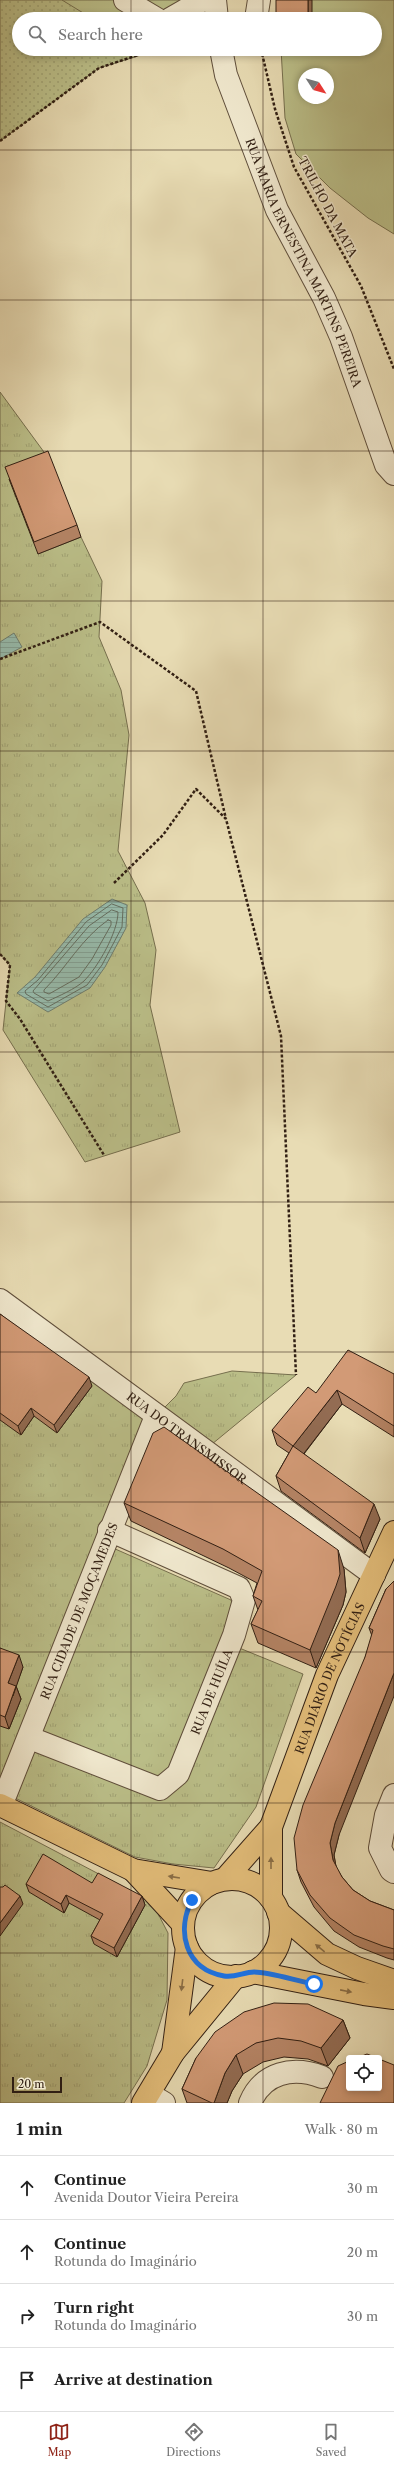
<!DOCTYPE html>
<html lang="en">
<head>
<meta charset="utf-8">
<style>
  :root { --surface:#fff; --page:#f6f6f6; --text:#222; --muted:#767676; --line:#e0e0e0; --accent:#8f2418 }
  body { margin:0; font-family:"Libre Caslon Text",serif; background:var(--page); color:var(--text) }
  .controls { position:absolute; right:12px; bottom:12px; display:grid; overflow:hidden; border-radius:4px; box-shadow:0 2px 6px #0003 }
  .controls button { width:36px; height:36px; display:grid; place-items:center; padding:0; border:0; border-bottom:1px solid var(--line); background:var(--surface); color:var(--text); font:20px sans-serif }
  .compass { position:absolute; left:298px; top:68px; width:36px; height:36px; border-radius:50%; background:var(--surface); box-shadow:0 2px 6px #0003; rotate:126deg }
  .scale { position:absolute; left:12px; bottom:10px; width:50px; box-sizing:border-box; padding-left:4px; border:2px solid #311f13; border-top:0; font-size:11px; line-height:14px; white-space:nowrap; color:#311f13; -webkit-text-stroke:3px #f0e8ce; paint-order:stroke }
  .stop { position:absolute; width:12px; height:12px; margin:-9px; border:3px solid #1a73e8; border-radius:50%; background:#fff }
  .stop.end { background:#1a73e8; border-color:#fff; box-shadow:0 1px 4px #0008 }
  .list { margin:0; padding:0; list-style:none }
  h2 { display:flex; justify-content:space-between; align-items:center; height:52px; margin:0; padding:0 16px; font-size:17px }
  h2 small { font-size:13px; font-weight:400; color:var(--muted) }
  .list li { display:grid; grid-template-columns:26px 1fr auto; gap:12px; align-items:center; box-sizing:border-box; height:64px; padding:0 16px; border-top:1px solid var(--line) }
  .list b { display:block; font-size:15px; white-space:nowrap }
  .list p { margin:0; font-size:13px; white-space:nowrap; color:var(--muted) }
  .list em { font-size:13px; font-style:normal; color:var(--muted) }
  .icon { flex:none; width:22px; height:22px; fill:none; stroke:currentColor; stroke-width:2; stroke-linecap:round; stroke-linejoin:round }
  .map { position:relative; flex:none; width:394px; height:2103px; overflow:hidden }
  .search { position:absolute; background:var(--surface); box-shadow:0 2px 6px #0003; left:12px; right:12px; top:12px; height:44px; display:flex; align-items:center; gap:10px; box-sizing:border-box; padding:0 14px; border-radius:22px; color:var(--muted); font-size:15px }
  .sheet { height:308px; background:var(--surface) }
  nav { display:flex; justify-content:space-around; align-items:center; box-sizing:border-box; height:56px; border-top:1px solid var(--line); background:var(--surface); font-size:11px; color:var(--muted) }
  nav a { display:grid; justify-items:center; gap:2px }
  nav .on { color:var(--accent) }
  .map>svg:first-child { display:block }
</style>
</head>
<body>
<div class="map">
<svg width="394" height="2103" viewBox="0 0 394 2103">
  <defs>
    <pattern id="grass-tufts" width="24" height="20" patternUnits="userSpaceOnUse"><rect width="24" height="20" fill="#bbbf89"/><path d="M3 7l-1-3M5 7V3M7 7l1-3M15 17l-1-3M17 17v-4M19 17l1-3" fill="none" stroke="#a1a475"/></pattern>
    <pattern id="park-dots" width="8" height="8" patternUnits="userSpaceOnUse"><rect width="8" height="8" fill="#bbbf89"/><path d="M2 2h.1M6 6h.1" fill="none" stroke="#a1a475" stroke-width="1.8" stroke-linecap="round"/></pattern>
    <pattern id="water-rules" width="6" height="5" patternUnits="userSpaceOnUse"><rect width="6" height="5" fill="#97bcad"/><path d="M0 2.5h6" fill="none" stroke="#83a194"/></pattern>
  </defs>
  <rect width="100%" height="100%" fill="#e8dcb4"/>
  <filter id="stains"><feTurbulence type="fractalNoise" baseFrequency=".005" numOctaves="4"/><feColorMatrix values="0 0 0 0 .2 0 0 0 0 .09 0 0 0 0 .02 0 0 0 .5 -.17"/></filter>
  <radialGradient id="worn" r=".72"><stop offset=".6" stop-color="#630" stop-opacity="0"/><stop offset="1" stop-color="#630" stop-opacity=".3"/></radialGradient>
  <path fill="url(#grass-tufts)" stroke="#766f4e" d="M 0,392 L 52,463 L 38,554 L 81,537 L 102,581 L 99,637 L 121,690 L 129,735 L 118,851 L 145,903 L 156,950 L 150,1005 L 180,1132 L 85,1162 L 3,1030 L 10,965 L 0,954 Z
    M 0,1300 L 156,1416 L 176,1396 L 184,1383 L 232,1371 L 296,1375 L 206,1449 L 156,1417 L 0,1805 Z
    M 113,1548 L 231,1600 L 236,1611 L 227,1643 L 303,1674 L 256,1807 L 214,1868 L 173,1864 L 135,1857 L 15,1798 L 25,1765 L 41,1736 Z
    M 0,1822 L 152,1902 L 168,1933 L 167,2000 L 147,2066 L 124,2103 L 0,2103 Z"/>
  <path fill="url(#park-dots)" stroke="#766f4e" d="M 0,0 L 203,0 L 170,19 L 19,19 L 19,49 L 149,49 L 138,56 L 99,68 L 0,141 Z"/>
  <path fill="#bbbf89" stroke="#766f4e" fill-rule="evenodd" d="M 62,0 L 179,0 L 179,2 L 167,19 L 93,19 Z
    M 281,0 L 394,0 L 394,234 L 368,218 L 330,188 L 296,154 L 285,118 L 281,49 L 375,49 L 375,19 L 280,19 ZM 304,74 L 328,74 L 328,98 L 304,98 Z"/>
  <path fill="url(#water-rules)" stroke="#6e7d6f" d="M 14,633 L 22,647 L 0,659 L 0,642 Z
    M 112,899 L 127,905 L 126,928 L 105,967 L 90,988 L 48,1012 L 17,993 L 35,977 L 83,919 Z"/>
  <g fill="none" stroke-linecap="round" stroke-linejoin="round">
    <path stroke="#646e60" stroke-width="1" d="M 112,904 L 123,908 L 122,927 L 102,965 L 87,985 L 48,1007 L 26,994 L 25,991 L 38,980 L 86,922 Z
      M 112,910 L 118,912 C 118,932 98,967 84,981 C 75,989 59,996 48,1001 L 34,993 L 33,991 L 89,926 Z
      M 108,920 L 111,921 L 111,925 L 92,959 L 79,977 L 49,994 L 44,992 L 44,990 C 67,967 81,939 108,920 Z"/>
    <g stroke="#5f4e3b" stroke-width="24">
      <g id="minor">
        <path d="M 125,0 L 157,19"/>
        <path d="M 215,0 L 217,19"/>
        <path d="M 170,19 L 203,0"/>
        <path d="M 256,19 L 259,0"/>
        <path id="s1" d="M 221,49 L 226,75 L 277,210 L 324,298 L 341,337 L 386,465 L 394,474"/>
        <path id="s2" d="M 0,1300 L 374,1575"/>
        <path id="s3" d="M 30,1738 L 160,1789 L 178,1774 L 234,1635 L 244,1600 L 239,1588 L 109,1530"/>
        <path d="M 394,1795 L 386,1815 L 380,1848 L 391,1870 L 394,1872"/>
        <path id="s4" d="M 1,1806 L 156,1416"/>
        <path d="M 149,2094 L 164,2103"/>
        <path d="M 250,2103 C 263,2072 293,2066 322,2077"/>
      </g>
    </g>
    <g stroke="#311f13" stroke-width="24">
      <g id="major">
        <path d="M 0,1805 L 133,1870 L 212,1883"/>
        <path d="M 133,1870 L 183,1924"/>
        <path d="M 225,1879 L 271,1827"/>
        <circle cx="232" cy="1928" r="49"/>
        <path id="s5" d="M 271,1898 L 271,1827 L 327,1675 L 394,1532"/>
        <path d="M 278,1912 L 327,1954 L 357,1968 L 394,1981"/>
        <path d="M 253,1972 L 364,1994 L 394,1998"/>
        <path d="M 173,2053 L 187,1947"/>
        <path d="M 143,2103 L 173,2053 L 236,1976"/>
      </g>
    </g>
    <path stroke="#311f13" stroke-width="2.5" stroke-dasharray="3 2" stroke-linecap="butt" d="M 261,49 L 275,109 L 294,167 L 361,286 L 394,369
      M 0,141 L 99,68 L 147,52 L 149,49
      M 0,659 L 100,622 L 196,691 L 226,819
      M 114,883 L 163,835 L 196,789 L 226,819 L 281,1036 L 296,1375
      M 0,954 L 10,965 L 6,1001 L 20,1019 L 104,1155"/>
    <use href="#minor" stroke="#f0e8ce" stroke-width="22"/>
    <use href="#major" stroke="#e4be7a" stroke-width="22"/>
  </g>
  <path fill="#b58465" stroke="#311f13" d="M 9,479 L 77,525 L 81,537 L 38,554 Z
    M 0,1314 L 92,1386 L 57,1433 L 34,1416 L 21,1435 L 0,1420 Z
    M 394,1374 L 394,1437 L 342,1404 L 304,1454 L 380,1519 L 365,1553 L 281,1491 L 276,1476 L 289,1453 L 277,1445 L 272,1430 L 316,1393 Z
    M 124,1503 L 344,1569 L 346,1592 L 343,1605 L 316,1668 L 258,1643 L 251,1624 L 258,1610 L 253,1596 L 257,1583 L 229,1568 L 131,1521 Z
    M 386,1589 L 339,1835 L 334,1855 L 336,1867 L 342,1877 L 353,1890 L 370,1901 L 394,1910 L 394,1960 L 387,1958 L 359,1947 L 334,1931 L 314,1907 L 301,1882 L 297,1870 L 372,1636 L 369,1628 Z
    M 0,1648 L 23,1667 L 16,1686 L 21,1699 L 9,1729 L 0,1726 Z
    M 92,1883 L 142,1896 L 145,1905 L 117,1957 L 94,1944 L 91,1936 L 100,1920 L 69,1903 L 64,1913 L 29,1892 L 26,1884 Z
    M 343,2020 L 350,2038 L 328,2066 L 308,2059 L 284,2057 L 263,2062 L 243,2074 L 232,2091 L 227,2103 L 187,2103 L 182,2089 L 196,2058 Z"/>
  <path fill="#936c53" stroke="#311f13" d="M 308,0 L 312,0 L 312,19 L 308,19 Z
    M 89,1377 L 92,1386 L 57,1433 L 54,1425 Z
    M 337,1390 L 342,1404 L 298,1461 L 293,1446 Z
    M 31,1408 L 34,1416 L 21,1435 L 18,1426 Z
    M 374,1504 L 380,1519 L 365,1553 L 360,1538 Z
    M 338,1550 L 344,1569 L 346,1592 L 343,1605 L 316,1668 L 310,1650 Z
    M 19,1655 L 23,1667 L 13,1696 L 8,1683 Z
    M 394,1673 L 394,1696 L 339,1835 L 334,1855 L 337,1872 L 333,1860 L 330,1843 L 335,1823 Z
    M 16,1686 L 21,1699 L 9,1729 L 5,1717 Z
    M 66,1895 L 69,1903 L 64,1913 L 61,1904 Z
    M 20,1896 L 23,1904 L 0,1936 L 0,1923 Z
    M 142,1896 L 145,1905 L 117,1957 L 114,1948 Z
    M 343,2020 L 350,2038 L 328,2066 L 321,2048 Z
    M 236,2055 L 243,2074 L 232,2091 L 227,2103 L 214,2103 L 225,2073 Z"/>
  <path fill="#d29a76" stroke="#311f13" d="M 276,0 L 308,0 L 308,19 L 276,19 Z
    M 48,451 L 77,525 L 34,542 L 5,467 Z
    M 0,1314 L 89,1377 L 54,1425 L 31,1408 L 18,1426 L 0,1413 Z
    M 348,1350 L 394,1374 L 394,1426 L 337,1390 L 293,1446 L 272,1430 L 308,1387 L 316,1393 Z
    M 164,1427 L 338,1550 L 340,1574 L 336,1586 L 310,1650 L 251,1624 L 262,1601 L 253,1596 L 262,1571 L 223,1549 L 124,1503 L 153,1433 Z
    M 293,1446 L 374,1504 L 360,1538 L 276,1476 Z
    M 394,1581 L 394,1673 L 335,1823 L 330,1843 L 333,1860 L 342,1877 L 353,1890 L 370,1901 L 394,1910 L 394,1949 L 383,1946 L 354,1935 L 330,1918 L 310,1895 L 297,1870 L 294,1838 L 303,1805 L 365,1657 L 373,1630 L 369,1628 L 386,1589 Z
    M 0,1648 L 19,1655 L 8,1683 L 16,1686 L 5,1717 L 0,1715 Z
    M 43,1854 L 92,1883 L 98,1873 L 142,1896 L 114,1948 L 91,1936 L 103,1914 L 66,1895 L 61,1904 L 26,1884 Z
    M 5,1885 L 20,1896 L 0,1923 L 0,1887 L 3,1887 Z
    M 274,2003 L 308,2004 L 343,2020 L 321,2048 L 301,2041 L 278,2038 L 256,2043 L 236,2055 L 225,2073 L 214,2103 L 212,2103 L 182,2089 L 196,2058 L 215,2032 L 244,2012 Z
    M 367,2054 L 377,2058 L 357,2058 Z
    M 379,2059 L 394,2065 L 394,2103 L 320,2103 L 338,2066 L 349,2061 L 349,2088 L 379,2088 Z"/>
  <defs><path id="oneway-solid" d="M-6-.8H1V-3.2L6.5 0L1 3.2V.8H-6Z"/></defs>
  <g fill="#8a6e46">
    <use href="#oneway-solid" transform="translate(271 1863) rotate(-90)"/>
    <use href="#oneway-solid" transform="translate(174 1877) rotate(-171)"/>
    <use href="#oneway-solid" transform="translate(320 1948) rotate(-141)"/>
    <use href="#oneway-solid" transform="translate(182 1985) rotate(97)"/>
    <use href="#oneway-solid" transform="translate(346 1991) rotate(11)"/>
  </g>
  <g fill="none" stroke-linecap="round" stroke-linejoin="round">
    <path stroke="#1a73e8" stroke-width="5" d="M 192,1900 C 176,1931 185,1969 224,1976 C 235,1978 244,1972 254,1972 C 271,1972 296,1981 314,1984"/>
  </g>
  <path fill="none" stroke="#311f13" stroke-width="1" stroke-opacity="0.55" d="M 131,0 L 131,19M 263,0 L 263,19M 131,49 L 131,2103M 263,49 L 263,2103M 0,150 L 394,150M 0,300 L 394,300M 0,451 L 394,451M 0,601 L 394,601M 0,751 L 394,751M 0,901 L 394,901M 0,1052 L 394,1052M 0,1202 L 394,1202M 0,1352 L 394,1352M 0,1502 L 394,1502M 0,1652 L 394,1652M 0,1803 L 394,1803M 0,1953 L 394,1953"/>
  <g text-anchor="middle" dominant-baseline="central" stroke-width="3" stroke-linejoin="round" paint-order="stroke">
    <g font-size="12" fill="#311f13" stroke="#f0e8ce">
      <text transform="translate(328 207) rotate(62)">TRILHO DA MATA</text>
      <text stroke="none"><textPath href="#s1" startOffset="230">RUA MARIA ERNESTINA MARTINS PEREIRA</textPath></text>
      <text stroke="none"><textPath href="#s2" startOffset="232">RUA DO TRANSMISSOR</textPath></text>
      <text stroke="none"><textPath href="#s4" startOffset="210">RUA CIDADE DE MOÇAMEDES</textPath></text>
      <text stroke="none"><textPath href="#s5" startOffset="231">RUA DIÁRIO DE NOTÍCIAS</textPath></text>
      <text stroke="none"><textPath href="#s3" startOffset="252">RUA DE HUÍLA</textPath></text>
    </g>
  </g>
  <rect width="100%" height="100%" filter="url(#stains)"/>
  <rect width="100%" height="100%" fill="url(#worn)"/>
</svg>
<div class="controls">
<button><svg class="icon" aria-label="locate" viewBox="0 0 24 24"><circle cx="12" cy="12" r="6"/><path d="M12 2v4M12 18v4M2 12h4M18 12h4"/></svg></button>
</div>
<svg class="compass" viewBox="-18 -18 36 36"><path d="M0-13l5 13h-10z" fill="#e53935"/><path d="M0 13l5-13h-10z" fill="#767676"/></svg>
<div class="scale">20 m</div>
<div class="stop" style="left:314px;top:1984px"></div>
<div class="stop end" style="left:192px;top:1900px"></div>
<div class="search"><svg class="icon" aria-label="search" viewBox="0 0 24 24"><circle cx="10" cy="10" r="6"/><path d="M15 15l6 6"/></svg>Search here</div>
</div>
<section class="sheet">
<h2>1 min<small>Walk · 80 m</small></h2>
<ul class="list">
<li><svg class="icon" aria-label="ahead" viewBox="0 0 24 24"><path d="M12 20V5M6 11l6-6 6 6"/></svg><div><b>Continue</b><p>Avenida Doutor Vieira Pereira</p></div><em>30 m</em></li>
<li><svg class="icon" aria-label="ahead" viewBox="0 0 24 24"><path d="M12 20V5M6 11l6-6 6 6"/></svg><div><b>Continue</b><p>Rotunda do Imaginário</p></div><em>20 m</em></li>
<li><svg class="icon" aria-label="right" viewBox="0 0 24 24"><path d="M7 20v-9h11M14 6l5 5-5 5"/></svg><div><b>Turn right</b><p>Rotunda do Imaginário</p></div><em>30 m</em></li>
<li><svg class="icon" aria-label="arrive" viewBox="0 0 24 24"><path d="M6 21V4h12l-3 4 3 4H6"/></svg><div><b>Arrive at destination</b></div></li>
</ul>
</section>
<nav>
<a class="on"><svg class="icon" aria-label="map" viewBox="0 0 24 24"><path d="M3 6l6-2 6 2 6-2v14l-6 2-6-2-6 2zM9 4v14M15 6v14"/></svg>Map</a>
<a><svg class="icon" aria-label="directions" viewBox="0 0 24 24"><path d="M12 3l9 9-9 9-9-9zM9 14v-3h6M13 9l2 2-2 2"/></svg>Directions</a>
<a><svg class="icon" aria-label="saved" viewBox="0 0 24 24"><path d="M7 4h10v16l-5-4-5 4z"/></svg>Saved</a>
</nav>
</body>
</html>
